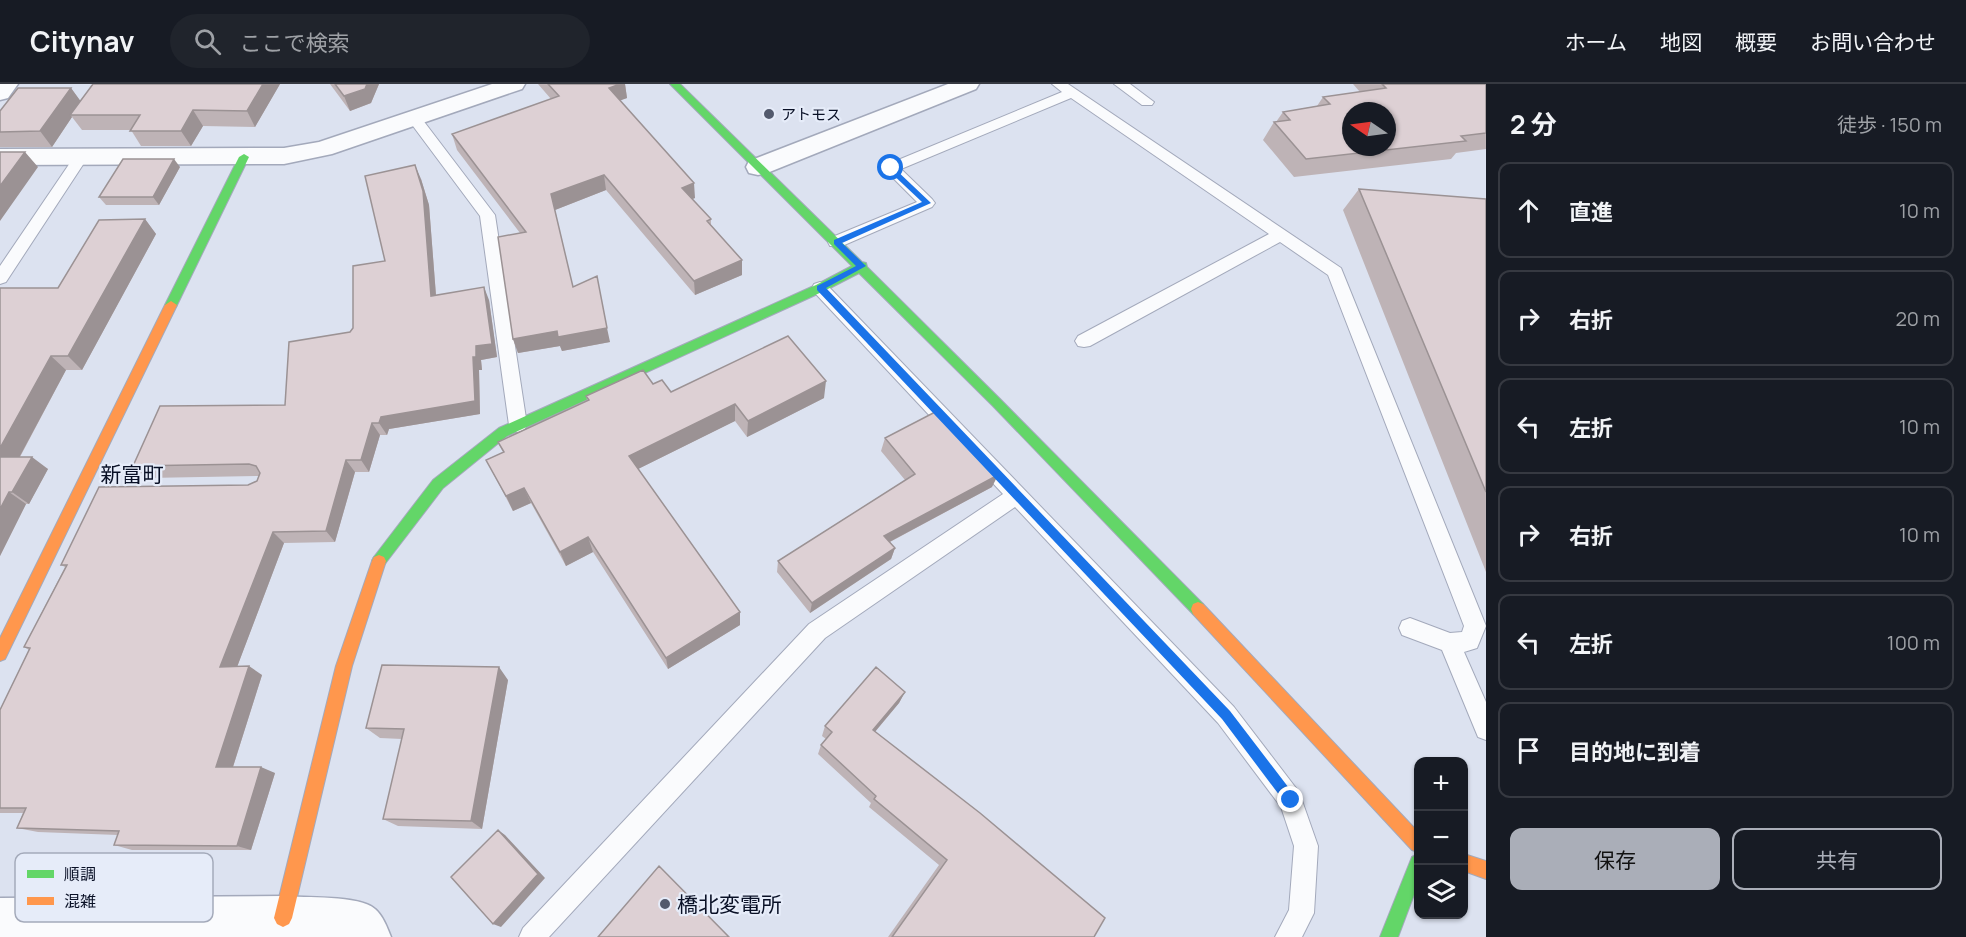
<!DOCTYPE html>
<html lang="ja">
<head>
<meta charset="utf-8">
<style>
  :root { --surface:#171b24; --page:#20242c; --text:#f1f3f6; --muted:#9ea1a6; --line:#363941; --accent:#aaaeb8 }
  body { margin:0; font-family:Manrope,"Noto Sans JP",sans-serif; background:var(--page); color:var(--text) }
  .controls { position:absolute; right:18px; bottom:18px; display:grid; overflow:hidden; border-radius:12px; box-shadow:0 2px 4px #0004 }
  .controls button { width:54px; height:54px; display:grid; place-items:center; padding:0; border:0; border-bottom:2px solid var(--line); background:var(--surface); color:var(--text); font:30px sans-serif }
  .compass { position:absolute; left:1342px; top:18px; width:54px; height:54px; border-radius:50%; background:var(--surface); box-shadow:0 2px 4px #0004; rotate:283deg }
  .stop { position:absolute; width:18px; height:18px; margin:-14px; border:4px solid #1a73e8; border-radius:50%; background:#fff }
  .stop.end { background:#1a73e8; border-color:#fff; box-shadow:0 2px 6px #0008 }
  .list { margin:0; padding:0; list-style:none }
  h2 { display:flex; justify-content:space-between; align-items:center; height:78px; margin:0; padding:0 24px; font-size:26px }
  h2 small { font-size:20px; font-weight:400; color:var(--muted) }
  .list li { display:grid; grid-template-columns:39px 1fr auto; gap:18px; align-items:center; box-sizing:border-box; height:96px; margin:0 12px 12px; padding:0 12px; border:2px solid var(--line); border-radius:12px }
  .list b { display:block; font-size:22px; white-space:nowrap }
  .list em { font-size:20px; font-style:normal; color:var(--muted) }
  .actions { display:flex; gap:12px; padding:18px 24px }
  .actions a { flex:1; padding:14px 0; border:2px solid var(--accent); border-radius:12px; text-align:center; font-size:21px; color:var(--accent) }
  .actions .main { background:var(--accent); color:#111 }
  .icon { flex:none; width:33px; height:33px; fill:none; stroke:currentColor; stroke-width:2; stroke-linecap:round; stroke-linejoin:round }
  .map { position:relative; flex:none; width:1486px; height:853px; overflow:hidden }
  header { display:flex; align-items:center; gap:36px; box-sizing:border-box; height:84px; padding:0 30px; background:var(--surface); border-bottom:2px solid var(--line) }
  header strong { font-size:28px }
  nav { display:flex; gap:33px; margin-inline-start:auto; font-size:21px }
  .search { width:420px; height:54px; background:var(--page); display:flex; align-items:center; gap:15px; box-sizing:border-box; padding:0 21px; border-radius:33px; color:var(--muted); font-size:22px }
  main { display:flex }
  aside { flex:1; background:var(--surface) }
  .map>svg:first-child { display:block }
</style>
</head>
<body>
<header>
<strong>Citynav</strong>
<div class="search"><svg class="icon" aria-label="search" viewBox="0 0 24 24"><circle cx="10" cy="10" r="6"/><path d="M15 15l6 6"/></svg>ここで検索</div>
<nav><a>ホーム</a><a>地図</a><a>概要</a><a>お問い合わせ</a></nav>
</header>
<main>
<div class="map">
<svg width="1486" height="853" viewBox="0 0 1486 853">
  <rect width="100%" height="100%" fill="#dce2f0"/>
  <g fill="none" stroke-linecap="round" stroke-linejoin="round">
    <g stroke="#a3a9bb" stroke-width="2">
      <path id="lane" d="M 1052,0 L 1068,0 L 1341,184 L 1486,542 L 1477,564 L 1464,568 L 1486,618 L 1486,656 L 1478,653 L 1442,566 L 1402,551 L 1399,544 L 1402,537 L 1410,534 L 1450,549 L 1462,548 L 1464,542 L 1328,191 L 1280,158 L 1090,262 L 1084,263 L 1078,262 L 1075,257 L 1078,252 L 1269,150 L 1071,14 L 901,85 L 932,115 L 935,119 L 932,123 L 842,162 L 830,162 L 828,158 L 830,154 L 917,118 L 886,87 L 884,84 L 886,81 L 1062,8 Z
        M 1114,0 L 1130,0 L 1154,18 L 1152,21 L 1142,21 Z
        M 414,30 L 419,31 L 495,131 L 527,341 L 524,346 L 518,348 L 512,346 L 509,341 L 480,132 L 407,34 Z
        M 81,68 L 88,73 L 6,198 L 0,200 L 0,182 L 76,70 Z
        M 820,198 L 826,200 L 1234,623 L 1299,708 L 1318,762 L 1314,829 L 1302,853 L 1275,853 L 1289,826 L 1294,762 L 1281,723 L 1218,639 L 1015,423 L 825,554 L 549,853 L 519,853 L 523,844 L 809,540 L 1003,410 L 814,208 L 812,204 L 814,200 Z"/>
    </g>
    <g stroke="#a3a9bb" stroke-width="3">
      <path id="street" d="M 0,0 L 18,0 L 8,14 L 0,16 Z
        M 492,0 L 525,0 L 522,5 L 332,70 L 284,80 L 0,81 L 0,65 L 284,64 L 319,58 Z
        M 948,0 L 979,0 L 976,5 L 767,89 L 758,91 L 749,89 L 746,83 L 749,77 Z
        M 283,812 C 304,814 360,811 375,825 C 383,832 387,843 391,853 L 0,853 L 0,814 Z"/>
    </g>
    <g stroke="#a3a9bb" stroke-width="2">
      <path id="fast" d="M 670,0 L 680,0 L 862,178 L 866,179 L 867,183 L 1001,316 L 1203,520 L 1205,525 L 1203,530 L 1198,532 L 1193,530 L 993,322 L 859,189 L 824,207 L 507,352 L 443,404 L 384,481 L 379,483 L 374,481 L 372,477 L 374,473 L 433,396 L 499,344 L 816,201 L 852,182 Z
        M 244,70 L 249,73 L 177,221 L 175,224 L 167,224 L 165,221 L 239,73 Z
        M 1418,770 L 1418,800 L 1398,853 L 1380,853 L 1412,773 Z"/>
    </g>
    <g stroke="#a3a9bb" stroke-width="2">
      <path id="slow" d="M 171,217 L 177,221 L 5,575 L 0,577 L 0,554 L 165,221 Z
        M 379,471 L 384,473 L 386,477 L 352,582 L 292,834 L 289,840 L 283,843 L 277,840 L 274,834 L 336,582 L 372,477 L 374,473 Z
        M 1198,518 L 1203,520 L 1418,748 L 1418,768 L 1412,766 L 1193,530 L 1191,525 L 1193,520 Z
        M 1464,770 L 1486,777 L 1486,795 L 1464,787 Z"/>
    </g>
    <use href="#lane" fill="#fafbfd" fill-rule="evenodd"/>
    <use href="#street" fill="#fafbfd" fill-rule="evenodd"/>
    <use href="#fast" fill="#63d668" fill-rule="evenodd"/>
    <use href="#slow" fill="#ff974d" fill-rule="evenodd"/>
  </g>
  <path fill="#beb3b6" d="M 93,0 L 280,0 L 255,43 L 203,42 L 191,62 L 141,62 L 131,46 L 82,46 L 72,33 L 52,63 L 0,63 L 0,27 L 71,4 L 80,17 Z
    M 330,0 L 379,0 L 371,19 L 350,27 Z
    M 538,0 L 625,0 L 627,14 L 620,16 L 695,114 L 692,115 L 711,135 L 711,141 L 742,176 L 742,191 L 695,211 L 606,106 L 555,126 L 573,203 L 610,258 L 562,267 L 560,262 L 518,269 L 513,255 L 520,149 L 457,66 L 452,50 L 551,15 Z
    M 1353,0 L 1486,0 L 1486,65 L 1456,69 L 1451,75 L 1294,93 L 1263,56 L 1274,38 L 1276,38 L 1283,28 L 1317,22 L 1323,13 L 1360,8 Z
    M 180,83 L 159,121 L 106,121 L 99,113 Z
    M 421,95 L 429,121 L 436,211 L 489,216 L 497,273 L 481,276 L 482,286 L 479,286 L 480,330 L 389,345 L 387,351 L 380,351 L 369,388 L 355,388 L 335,458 L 284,459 L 237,583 L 262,591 L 233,683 L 275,689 L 251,766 L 132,766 L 114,761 L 118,751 L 38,748 L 17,744 L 23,729 L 0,729 L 0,626 L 29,566 L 24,563 L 65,483 L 61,481 L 257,397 L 259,392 L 147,394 L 133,382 L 285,321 L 353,244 L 385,177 Z
    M 1359,105 L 1486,115 L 1486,488 L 1343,126 Z
    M 145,135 L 156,150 L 82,286 L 66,286 L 20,373 L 48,385 L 29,420 L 26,420 L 0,472 L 0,204 L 58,204 Z
    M 653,300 L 671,308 L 824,314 L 747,353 L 735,337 L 638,385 L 740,528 L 740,541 L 668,585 L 593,468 L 566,482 L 531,419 L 513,427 L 486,376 L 503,368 L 498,358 L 587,316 L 586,312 Z
    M 885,354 L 992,403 L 890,458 L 895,464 L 891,475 L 810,529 L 777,488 L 778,477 L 905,396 L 881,367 Z
    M 508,596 L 482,745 L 398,742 L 383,735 L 402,655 L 380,654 L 366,644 Z
    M 905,608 L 899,619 L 875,648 L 1094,853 L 888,853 L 939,781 L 869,723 L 871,719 L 818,670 L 821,661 L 826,655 L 822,652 L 825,642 Z"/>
  <path fill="#9b9294" d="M 263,0 L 280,0 L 255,43 L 247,27 Z
    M 367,0 L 379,0 L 371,19 L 350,27 L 344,12 Z
    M 620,0 L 625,0 L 627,14 L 611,20 L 609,4 Z
    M 71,4 L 82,19 L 70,31 L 72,33 L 52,63 L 40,47 Z
    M 193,26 L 203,42 L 191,62 L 181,47 Z
    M 25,68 L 38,83 L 0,137 L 0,102 Z
    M 174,75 L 180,83 L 159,121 L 153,113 Z
    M 415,81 L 421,95 L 429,121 L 437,225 L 431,212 Z
    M 604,91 L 606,106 L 555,126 L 551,110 Z
    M 694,99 L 695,114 L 683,119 L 682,104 Z
    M 145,135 L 156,150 L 82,286 L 68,272 Z
    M 742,176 L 742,191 L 695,211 L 694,197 Z
    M 484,203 L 489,216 L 497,273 L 481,276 L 482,286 L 479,286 L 480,330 L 389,345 L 387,351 L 379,339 L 381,333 L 473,273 L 476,262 Z
    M 607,244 L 610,258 L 562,267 L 560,262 L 518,269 L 513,255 L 557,247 Z
    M 51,272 L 66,286 L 13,385 L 0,376 L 0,364 Z
    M 826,297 L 824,314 L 747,353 L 748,337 Z
    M 735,320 L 735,337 L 632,388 L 629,372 Z
    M 372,339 L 380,351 L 369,388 L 361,376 Z
    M 32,373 L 48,385 L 29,420 L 12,408 Z
    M 346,376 L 355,388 L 335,458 L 326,447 Z
    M 998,391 L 992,403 L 880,463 L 884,452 Z
    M 524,404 L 531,419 L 513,427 L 506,412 Z
    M 9,408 L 26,420 L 0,472 L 0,425 Z
    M 273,448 L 284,459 L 234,591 L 220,583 Z
    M 588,453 L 593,468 L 566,482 L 560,468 Z
    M 895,464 L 891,475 L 810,529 L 812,519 Z
    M 740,528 L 740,541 L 668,585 L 666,574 Z
    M 249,582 L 262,591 L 231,689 L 216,683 Z
    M 499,583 L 508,596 L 482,745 L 471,737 Z
    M 905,608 L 899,619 L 868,656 L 873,646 Z
    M 261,683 L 275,689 L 251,766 L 237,762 Z
    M 498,746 L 505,751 L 545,794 L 501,843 L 493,840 Z"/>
  <path fill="#ddd0d4" stroke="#9b9294" stroke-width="1.5" fill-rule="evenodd" d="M 93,0 L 263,0 L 247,27 L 193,26 L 181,47 L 130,47 L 140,31 L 70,31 Z
    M 335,0 L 367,0 L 365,5 L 344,12 Z
    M 548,0 L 620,0 L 609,4 L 694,99 L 682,104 L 711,135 L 707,137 L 742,176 L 694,197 L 604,91 L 551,110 L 573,203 L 597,192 L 607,244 L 558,253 L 557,247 L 513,255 L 498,153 L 526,148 L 452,50 L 559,12 Z
    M 1382,0 L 1486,0 L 1486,49 L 1461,52 L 1466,57 L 1306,75 L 1274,38 L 1290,36 L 1283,28 L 1330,20 L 1323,13 L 1386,4 ZM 1351,27 L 1387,27 L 1387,63 L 1351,63 Z
    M 18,4 L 71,4 L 40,47 L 0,48 L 0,27 Z
    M 0,68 L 25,68 L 0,102 Z
    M 123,75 L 174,75 L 153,113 L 99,113 Z
    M 415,81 L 423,107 L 431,212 L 484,203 L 492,260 L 476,262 L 476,273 L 473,273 L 475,317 L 381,333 L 379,339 L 372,339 L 361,376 L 346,376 L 326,447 L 273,448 L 220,583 L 249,582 L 216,683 L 261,683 L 237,762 L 114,761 L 119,747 L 17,744 L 26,724 L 0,724 L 0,626 L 30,564 L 24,563 L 67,481 L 61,481 L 99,403 L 248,401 L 257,397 L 260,389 L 256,382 L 249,380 L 133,382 L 160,322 L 285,321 L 289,258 L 350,248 L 353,244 L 353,182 L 385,177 L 365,92 Z
    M 1359,105 L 1486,115 L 1486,408 Z
    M 145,135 L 68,272 L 51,272 L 0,364 L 0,204 L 58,204 L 99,136 Z
    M 788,252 L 826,297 L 748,337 L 735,320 L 629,372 L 740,528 L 666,574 L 588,453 L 560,468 L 524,404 L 506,412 L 486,376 L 504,368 L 498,358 L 589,316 L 586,312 L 643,286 L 653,300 L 662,296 L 671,308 Z
    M 939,326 L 998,391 L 884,452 L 895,464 L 812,519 L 778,477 L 915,390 L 885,354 Z
    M 0,373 L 32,373 L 12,408 L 9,408 L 0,425 Z
    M 382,581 L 499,583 L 471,737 L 383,735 L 404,645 L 366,644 Z
    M 876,583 L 905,608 L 873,646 L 980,729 L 1105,834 L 1094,853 L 892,853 L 947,776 L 874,715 L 876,712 L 821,661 L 832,648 L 825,642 Z
    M 498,746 L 538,790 L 493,840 L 451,793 Z
    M 659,782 L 729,853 L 598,853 Z"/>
  <path fill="#1a73e8" d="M 888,83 L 893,83 L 931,119 L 842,159 L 866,182 L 826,204 L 1230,627 L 1295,712 L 1295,720 L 1286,720 L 1222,635 L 817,206 L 817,202 L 856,182 L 834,160 L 834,156 L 922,118 L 888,86 Z"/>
  <g fill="#535a6d" stroke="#e6ecf9" stroke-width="2">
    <circle cx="769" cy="30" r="6"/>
    <circle cx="665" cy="820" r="6"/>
  </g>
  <g text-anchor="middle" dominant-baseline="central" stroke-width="4.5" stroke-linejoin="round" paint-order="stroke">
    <g font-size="15" fill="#091026" stroke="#e6ecf9" text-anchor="start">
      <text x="781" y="30">アトモス</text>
    </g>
    <g font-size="21" fill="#091026" stroke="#e6ecf9">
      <text x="132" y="390">新富町</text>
    </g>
    <g font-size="21" fill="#091026" stroke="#e6ecf9" text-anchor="start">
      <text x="677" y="820">橋北変電所</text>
    </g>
  </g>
  <rect x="15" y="769" width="198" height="69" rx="9" fill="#e6ecf9" stroke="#a4aaba" stroke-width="1.5"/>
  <rect x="27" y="786" width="27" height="8" fill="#63d668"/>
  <rect x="27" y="813" width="27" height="8" fill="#ff974d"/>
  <g font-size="16" fill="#091026">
    <text x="64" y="796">順調</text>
    <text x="64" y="823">混雑</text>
  </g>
</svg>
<div class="controls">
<button>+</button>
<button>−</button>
<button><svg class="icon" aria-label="layers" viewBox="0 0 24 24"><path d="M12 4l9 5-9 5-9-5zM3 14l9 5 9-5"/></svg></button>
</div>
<svg class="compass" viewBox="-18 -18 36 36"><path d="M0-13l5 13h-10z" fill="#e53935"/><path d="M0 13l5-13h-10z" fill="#9ea1a6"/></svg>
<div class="stop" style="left:891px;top:84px"></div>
<div class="stop end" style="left:1291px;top:716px"></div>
</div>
<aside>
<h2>2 分<small>徒歩 · 150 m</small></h2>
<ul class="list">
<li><svg class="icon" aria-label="ahead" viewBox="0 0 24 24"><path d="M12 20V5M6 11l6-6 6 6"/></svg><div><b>直進</b></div><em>10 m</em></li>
<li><svg class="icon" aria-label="right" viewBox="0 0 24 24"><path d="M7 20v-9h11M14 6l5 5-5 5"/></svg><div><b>右折</b></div><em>20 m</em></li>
<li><svg class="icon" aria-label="left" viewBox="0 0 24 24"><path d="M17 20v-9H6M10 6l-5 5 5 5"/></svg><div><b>左折</b></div><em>10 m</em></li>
<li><svg class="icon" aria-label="right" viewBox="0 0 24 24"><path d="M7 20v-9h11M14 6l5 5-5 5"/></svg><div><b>右折</b></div><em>10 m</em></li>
<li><svg class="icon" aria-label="left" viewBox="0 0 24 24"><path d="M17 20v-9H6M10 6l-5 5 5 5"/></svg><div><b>左折</b></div><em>100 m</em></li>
<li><svg class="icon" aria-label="arrive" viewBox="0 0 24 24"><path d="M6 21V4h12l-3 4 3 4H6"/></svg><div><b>目的地に到着</b></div></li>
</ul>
<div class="actions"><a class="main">保存</a><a>共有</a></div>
</aside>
</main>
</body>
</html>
